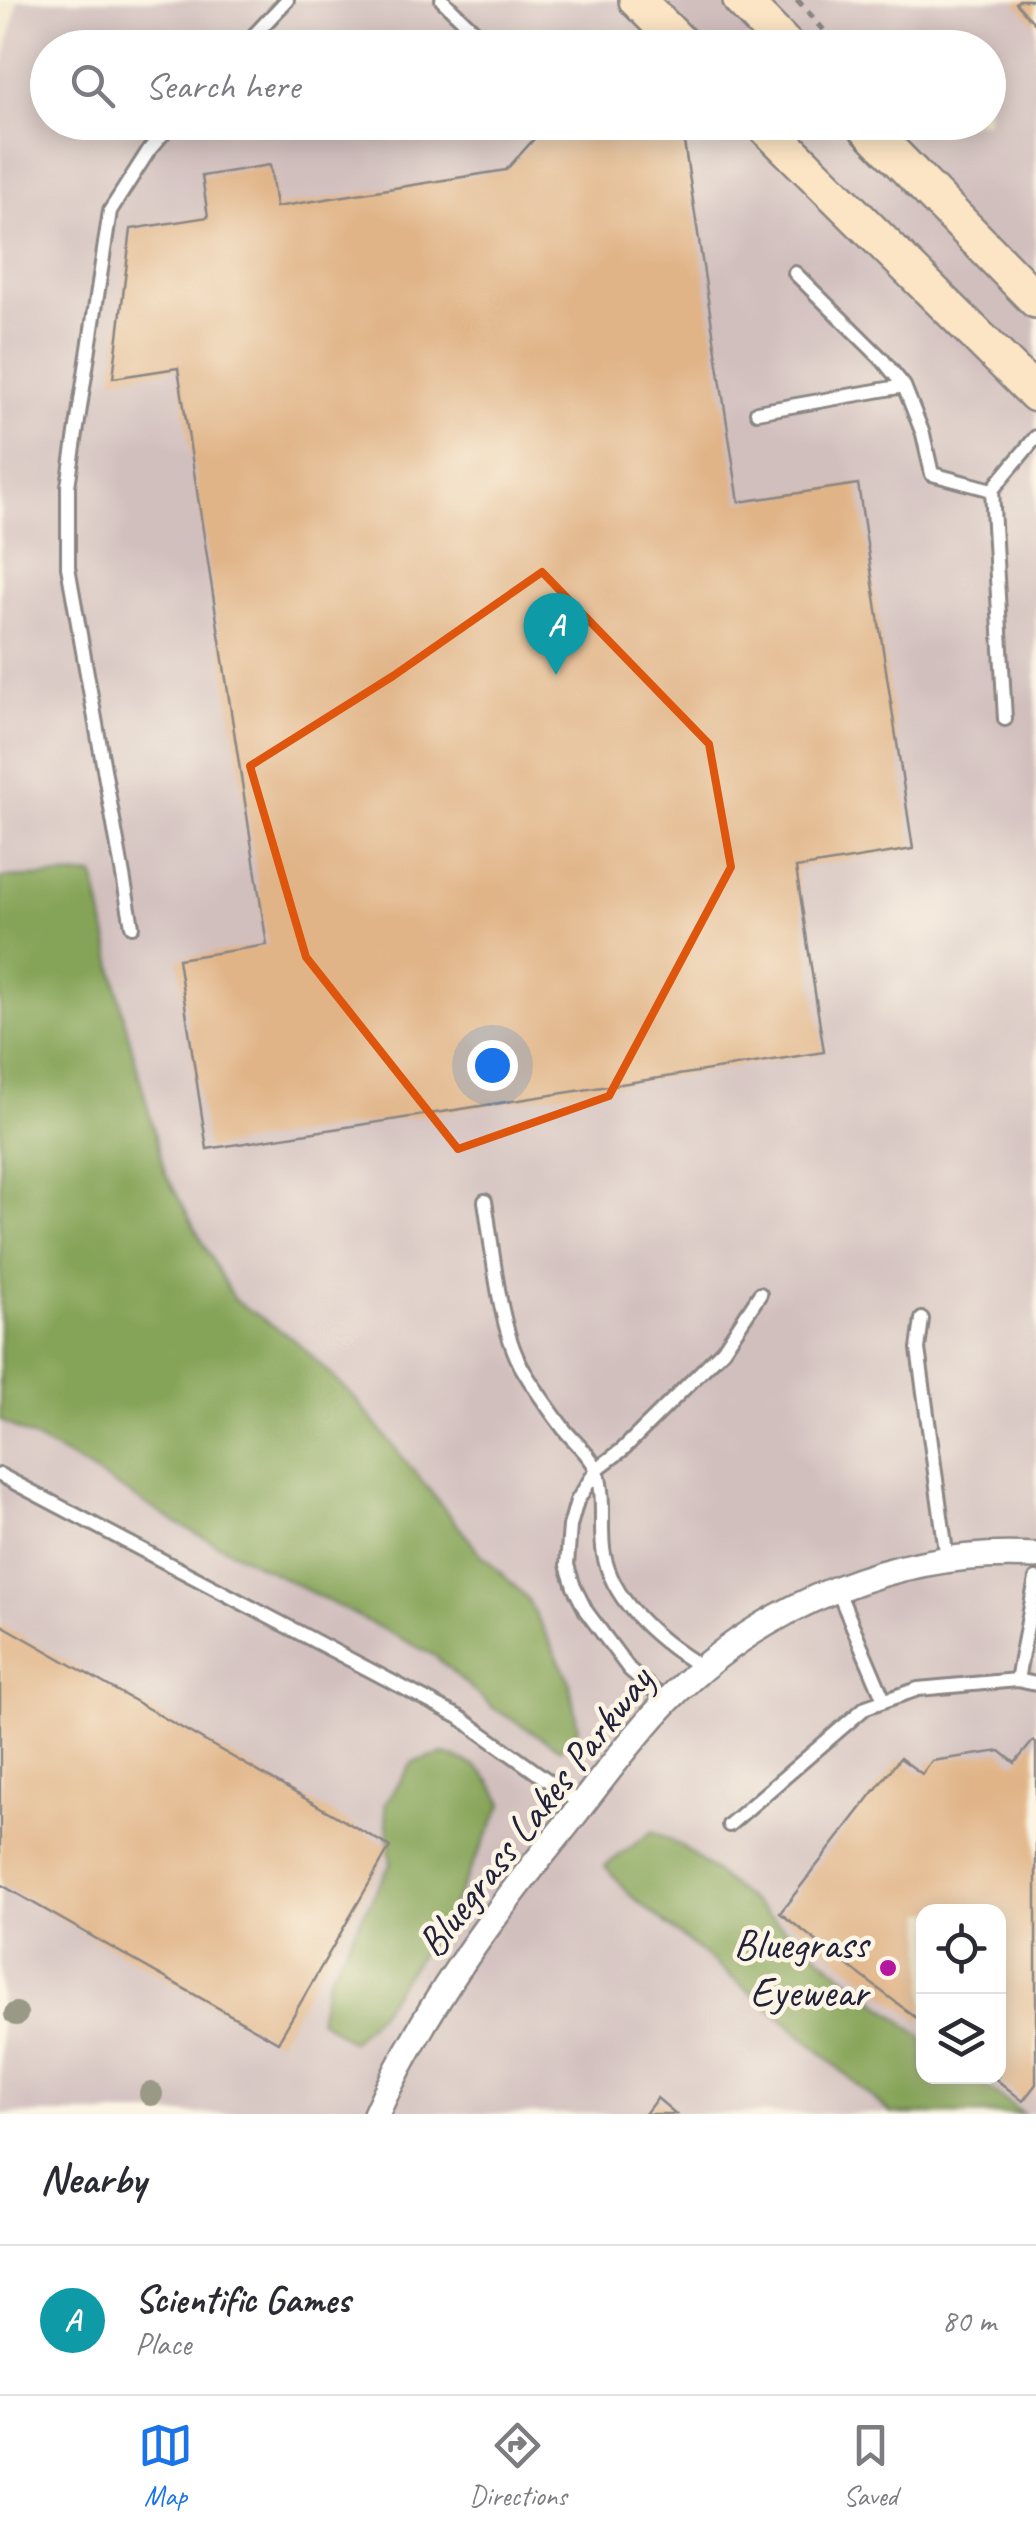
<!DOCTYPE html>
<html lang="en">
<head>
<meta charset="utf-8">
<style>
  :root { --surface:#fff; --page:#f7f7f7; --text:#2b2b33; --muted:#7c7c81; --line:#e1e1e2; --accent:#1a73e8 }
  body { margin:0; font-family:Caveat,sans-serif; background:var(--page); color:var(--text) }
  .controls { position:absolute; right:30px; bottom:30px; display:grid; overflow:hidden; border-radius:20px; box-shadow:0 5px 25px #0003 }
  .controls button { width:90px; height:90px; display:grid; place-items:center; padding:0; border:0; border-bottom:2px solid var(--line); background:var(--surface); color:var(--text); font:50px sans-serif }
  .you { position:absolute; left:492px; top:1065px; width:35px; height:35px; margin:-25px; border:8px solid #fff; border-radius:50%; background:#1a73e8; box-shadow:0 0 0 15px #1a73e833 }
  .badge { display:grid; place-items:center; width:65px; height:65px; border-radius:50%; background:var(--accent); color:#fff; font-size:32px; font-weight:700 }
  .pin { position:absolute; translate:-50% -82px; filter:drop-shadow(0 2px 5px #0008) }
  .pin::after { content:''; position:absolute; top:52px; width:35px; height:30px; background:inherit; clip-path:polygon(0 0,100% 0,50% 100%) }
  .list { margin:0; padding:0; list-style:none }
  h2 { display:flex; justify-content:space-between; align-items:center; height:130px; margin:0; padding:0 40px; font-size:42px }
  h2 small { font-size:32px; font-weight:400; color:var(--muted) }
  .list li { display:grid; grid-template-columns:65px 1fr auto; gap:30px; align-items:center; box-sizing:border-box; height:150px; padding:0 40px; border-top:2px solid var(--line) }
  .list b { display:block; font-size:38px; white-space:nowrap }
  .list p { margin:0; font-size:32px; white-space:nowrap; color:var(--muted) }
  .list em { font-size:32px; font-style:normal; color:var(--muted) }
  .icon { flex:none; width:55px; height:55px; fill:none; stroke:currentColor; stroke-width:2; stroke-linecap:round; stroke-linejoin:round }
  .map { position:relative; flex:none; width:1036px; height:2114px; overflow:hidden }
  .search { position:absolute; background:var(--surface); box-shadow:0 5px 25px #0003; left:30px; right:30px; top:30px; height:110px; display:flex; align-items:center; gap:25px; box-sizing:border-box; padding:0 35px; border-radius:55px; color:var(--muted); font-size:38px }
  .sheet { height:280px; background:var(--surface) }
  nav { display:flex; justify-content:space-around; align-items:center; box-sizing:border-box; height:140px; border-top:2px solid var(--line); background:var(--surface); font-size:28px; color:var(--muted) }
  nav a { display:grid; justify-items:center; gap:5px }
  nav .on { color:var(--accent) }
  .map>svg:first-child { display:block }
</style>
</head>
<body>
<div class="map">
<svg width="1036" height="2114" viewBox="0 0 1036 2114">
  <rect width="100%" height="100%" fill="#fcf5e5"/>
  <filter id="ink" filterUnits="userSpaceOnUse"><feTurbulence type="fractalNoise" baseFrequency=".01" numOctaves="2"/><feDisplacementMap in="SourceGraphic" scale="20" xChannelSelector="R" yChannelSelector="G"/><feConvolveMatrix kernelMatrix="1 2 1 2 8 2 1 2 1" color-interpolation-filters="sRGB"/></filter>
  <filter id="wash" filterUnits="userSpaceOnUse"><feTurbulence type="fractalNoise" baseFrequency=".0048" numOctaves="4" result="noise"/><feDisplacementMap in="SourceGraphic" scale="40" xChannelSelector="R" yChannelSelector="G"/><feGaussianBlur stdDeviation="2.25" result="paint"/><feColorMatrix in="noise" values="0 0 0 0 0 0 0 0 0 0 0 0 0 0 0 0 0 1.4 0 .05"/><feComposite in="paint" operator="in"/></filter>
  <g filter="url(#wash)">
    <rect width="100%" height="100%" fill="#f2e9ce"/>
    <path fill="#d1bfbe" fill-rule="evenodd" d="M 18,0 L 1036,0 L 1036,2114 L 0,2114 L 0,80 ZM 48,48 L 988,48 L 988,122 L 48,122 ZM 924,1912 L 998,1912 L 998,2076 L 924,2076 Z"/>
    <path fill="#86a458" stroke="#54634a" stroke-width="2.5" d="M 94,875 L 122,1010 L 165,1173 L 234,1300 L 295,1340 L 354,1397 L 480,1553 L 527,1598 L 569,1680 L 578,1729 L 561,1749 L 493,1708 L 435,1656 L 178,1524 L 74,1460 L 0,1420 L 0,878 Z
      M 444,1754 C 479,1765 485,1770 503,1803 L 448,1915 L 379,2013 L 351,2042 L 319,2019 L 327,1981 L 391,1863 L 385,1804 L 413,1762 Z
      M 653,1831 L 683,1847 L 923,2038 L 924,2076 L 973,2077 L 1023,2114 L 891,2114 L 777,2014 L 631,1896 L 605,1866 Z"/>
    <g id="blocks">
      <path fill="#e0b487" d="M 1019,0 L 1036,0 L 1036,25 L 1016,3 Z
        M 534,122 L 662,122 L 684,142 L 739,502 L 858,484 L 913,849 L 796,868 L 824,1052 L 207,1149 L 178,959 L 267,945 L 178,368 L 113,378 L 131,229 L 208,217 L 202,176 L 270,165 L 276,207 L 506,170 L 542,130 Z
        M 0,1624 L 390,1847 L 278,2042 L 0,1884 Z
        M 1033,1741 L 1036,1743 L 1036,2084 L 1023,2101 L 992,2076 L 998,2076 L 998,1912 L 924,1912 L 924,2024 L 780,1913 L 900,1758 L 922,1774 L 932,1761 L 1000,1751 L 1015,1763 Z
        M 657,2098 L 676,2114 L 645,2114 Z"/>
    </g>
  </g>
  <g filter="url(#ink)">
    <use href="#blocks" fill-opacity="0" stroke="#8a8684" stroke-width="2.5"/>
    <g fill="none" stroke-linecap="round" stroke-linejoin="round">
      <g stroke="#8a8684" stroke-width="18">
        <path id="lane" d="M 442,0 L 492,48
          M 242,48 L 287,0
          M 795,273 L 882,359 L 904,386
          M 757,412 L 904,386 L 923,434 L 932,474 L 992,490
          M 1005,719 L 992,490 L 1036,437
          M 132,926 L 68,567 L 68,486 L 110,211 L 149,150 L 173,122
          M 485,1201 C 493,1250 498,1323 521,1366 C 533,1387 549,1409 564,1429 C 574,1442 592,1456 597,1471 C 606,1498 599,1529 604,1555 C 614,1605 662,1643 703,1668
          M 922,1319 L 918,1349 L 947,1559
          M 0,1475 L 459,1717 L 582,1805
          M 837,1589 L 884,1700
          M 1017,1680 L 1036,1579
          M 667,1702 L 629,1669 L 586,1611 L 574,1587 L 567,1565 L 570,1526 L 577,1501 L 597,1469 L 622,1450 L 723,1350 L 760,1294
          M 729,1825 L 866,1707 L 918,1689 L 1017,1680 L 1036,1684"/>
      </g>
      <g stroke="#8a8684" stroke-width="30">
        <path id="street" d="M 376,2114 C 420,2015 493,1914 562,1830 C 596,1787 629,1741 667,1701 C 762,1604 901,1548 1036,1556"/>
      </g>
      <g stroke="#8a8684" stroke-width="40">
        <path id="secondary" d="M 637,0 L 685,48
          M 741,0 L 788,48
          M 761,122 L 1036,394
          M 862,122 L 1036,300"/>
      </g>
      <path stroke="#8a8684" stroke-width="6" stroke-dasharray="8 8" stroke-linecap="butt" d="M 797,0 L 839,48"/>
      <use href="#lane" stroke="#fff" stroke-width="12"/>
      <use href="#street" stroke="#fff" stroke-width="25"/>
      <use href="#secondary" stroke="#fce5c4" stroke-width="35"/>
    </g>
    <g fill="#999985">
      <circle cx="16" cy="2014" r="12"/>
      <circle cx="151" cy="2094" r="12"/>
    </g>
  </g>
  <path fill="none" stroke="#de560e" stroke-width="8" stroke-linejoin="round" d="M 542,572 L 709,744 L 731,867 L 609,1096 L 458,1149 L 306,957 L 250,766 L 393,676 Z"/>
  <circle fill="#b5179e" stroke="#fcf5e5" stroke-width="4" cx="888" cy="1968" r="10"/>
  <g text-anchor="middle" dominant-baseline="central" stroke-width="9" stroke-linejoin="round" paint-order="stroke">
    <g font-size="42" fill="#22223b" stroke="#fcf5e5">
      <text transform="translate(535 1812) rotate(-52)">Bluegrass Lakes Parkway</text>
    </g>
    <g font-size="42" fill="#22223b" stroke="#fcf5e5" text-anchor="end">
      <text x="868" y="1944">Bluegrass<tspan x="868" dy="48">Eyewear</tspan></text>
    </g>
  </g>
</svg>
<div class="controls">
<button><svg class="icon" aria-label="locate" viewBox="0 0 24 24"><circle cx="12" cy="12" r="6"/><path d="M12 2v4M12 18v4M2 12h4M18 12h4"/></svg></button>
<button><svg class="icon" aria-label="layers" viewBox="0 0 24 24"><path d="M12 4l9 5-9 5-9-5zM3 14l9 5 9-5"/></svg></button>
</div>
<div class="you"></div>
<div class="pin badge" style="left:556px;top:675px;background:#0f9aa8">A</div>
<div class="search"><svg class="icon" aria-label="search" viewBox="0 0 24 24"><circle cx="10" cy="10" r="6"/><path d="M15 15l6 6"/></svg>Search here</div>
</div>
<section class="sheet">
<h2>Nearby<small></small></h2>
<ul class="list">
<li><span class="badge" style="background:#0f9aa8">A</span><div><b>Scientific Games</b><p>Place</p></div><em>80 m</em></li>
</ul>
</section>
<nav>
<a class="on"><svg class="icon" aria-label="map" viewBox="0 0 24 24"><path d="M3 6l6-2 6 2 6-2v14l-6 2-6-2-6 2zM9 4v14M15 6v14"/></svg>Map</a>
<a><svg class="icon" aria-label="directions" viewBox="0 0 24 24"><path d="M12 3l9 9-9 9-9-9zM9 14v-3h6M13 9l2 2-2 2"/></svg>Directions</a>
<a><svg class="icon" aria-label="saved" viewBox="0 0 24 24"><path d="M7 4h10v16l-5-4-5 4z"/></svg>Saved</a>
</nav>
</body>
</html>
